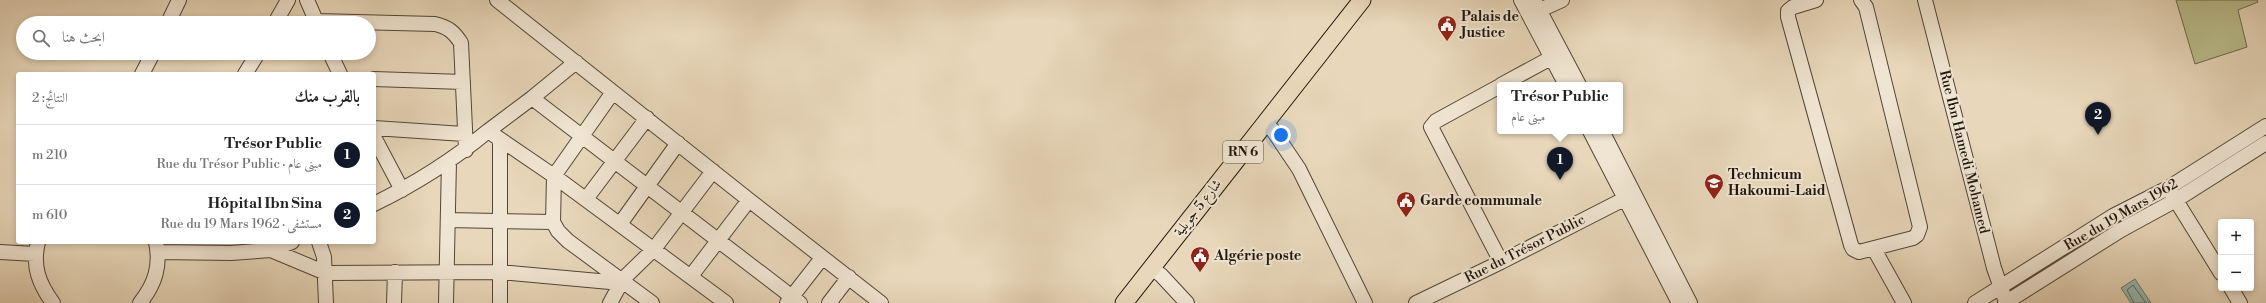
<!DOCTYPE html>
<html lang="ar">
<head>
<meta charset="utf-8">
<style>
  :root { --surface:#fff; --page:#f2f2f2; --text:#222; --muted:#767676; --line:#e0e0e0; --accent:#111827 }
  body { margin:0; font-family:"Libre Bodoni",Amiri,serif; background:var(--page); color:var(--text); direction:rtl }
  .controls { position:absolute; right:12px; bottom:12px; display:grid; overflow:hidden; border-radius:4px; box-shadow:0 2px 6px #0003 }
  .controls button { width:36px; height:36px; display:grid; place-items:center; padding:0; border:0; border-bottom:1px solid var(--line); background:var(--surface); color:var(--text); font:20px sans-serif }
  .you { position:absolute; left:1281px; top:135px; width:14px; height:14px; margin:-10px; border:3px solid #fff; border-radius:50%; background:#1a73e8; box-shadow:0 0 0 6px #1a73e833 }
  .badge { display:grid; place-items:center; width:26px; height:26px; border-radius:50%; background:var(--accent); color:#fff; font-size:13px; font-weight:700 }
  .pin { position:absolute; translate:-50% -33px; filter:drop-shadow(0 1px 2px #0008) }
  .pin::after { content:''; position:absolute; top:21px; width:14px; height:12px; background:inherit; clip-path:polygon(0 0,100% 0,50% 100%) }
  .popup { position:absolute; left:1497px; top:82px; width:126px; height:52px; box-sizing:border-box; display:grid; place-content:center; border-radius:4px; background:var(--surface); filter:drop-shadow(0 1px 3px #0005); font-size:13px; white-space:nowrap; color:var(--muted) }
  .popup b { font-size:15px; color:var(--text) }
  .popup::after { content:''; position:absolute; left:50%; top:100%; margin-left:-8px; border:8px solid transparent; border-top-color:var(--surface) }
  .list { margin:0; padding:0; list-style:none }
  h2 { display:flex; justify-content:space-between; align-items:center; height:52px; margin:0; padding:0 16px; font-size:17px }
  h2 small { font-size:13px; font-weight:400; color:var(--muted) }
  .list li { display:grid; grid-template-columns:26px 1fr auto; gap:12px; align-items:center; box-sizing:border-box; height:60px; padding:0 16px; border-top:1px solid var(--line) }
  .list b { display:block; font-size:15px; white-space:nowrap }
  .list p { margin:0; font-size:13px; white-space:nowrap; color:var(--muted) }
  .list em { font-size:13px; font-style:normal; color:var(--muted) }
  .icon { flex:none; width:22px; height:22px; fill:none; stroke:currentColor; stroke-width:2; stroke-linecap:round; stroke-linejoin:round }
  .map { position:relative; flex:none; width:2266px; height:303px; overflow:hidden; direction:ltr }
  .search { position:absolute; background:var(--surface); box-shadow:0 2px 6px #0003; left:16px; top:16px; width:360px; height:44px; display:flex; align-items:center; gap:10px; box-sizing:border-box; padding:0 14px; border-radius:22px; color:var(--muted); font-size:15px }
  .panel { position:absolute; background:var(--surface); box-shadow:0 2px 6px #0003; left:16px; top:72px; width:360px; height:172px; border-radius:4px; direction:rtl }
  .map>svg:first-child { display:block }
</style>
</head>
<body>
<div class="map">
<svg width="2266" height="303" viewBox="0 0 2266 303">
  <rect width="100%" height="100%" fill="#e8d7ba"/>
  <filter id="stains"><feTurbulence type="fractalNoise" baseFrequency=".005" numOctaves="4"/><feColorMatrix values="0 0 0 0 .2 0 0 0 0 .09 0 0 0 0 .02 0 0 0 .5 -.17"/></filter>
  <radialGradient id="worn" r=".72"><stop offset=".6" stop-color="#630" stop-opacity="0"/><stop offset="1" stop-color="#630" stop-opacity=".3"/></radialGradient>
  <path fill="#babd8d" stroke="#6c6a4d" d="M 2176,0 L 2257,0 L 2258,2 L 2238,10 L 2247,47 L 2195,64 Z"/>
  <path fill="#97b9b3" stroke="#677871" d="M 2135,279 L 2151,303 L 2131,303 L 2121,288 Z"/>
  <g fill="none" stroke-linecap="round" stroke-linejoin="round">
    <path stroke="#5b6860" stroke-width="1" d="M 2134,303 L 2127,290 L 2133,285 L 2146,303"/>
    <g stroke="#514638" stroke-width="16">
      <path id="minor" d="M 307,0 L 317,23
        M 497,0 L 749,200
        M 1521,0 L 1566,85
        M 1534,0 L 1579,85
        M 1816,0 L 1793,7 L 1788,11 L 1788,17 L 1851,245 L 1853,249 L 1859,252 L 1913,238 L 1917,235 L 1920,227 L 1866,7 L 1861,0
        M 1925,0 L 1994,268 L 2006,302
        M 1531,14 L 1562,0
        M 316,21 L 435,24 C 448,27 454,32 461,43 L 466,150
        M 168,23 L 179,0
        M 275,23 L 288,0
        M 330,53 L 340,74
        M 142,74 L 153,53
        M 245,74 L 258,53
        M 374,79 L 463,82
        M 1501,85 L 1560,53
        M 1500,86 L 1436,121 L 1431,127 L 1501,262
        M 613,92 L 554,176 L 553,222 L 558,231 L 568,241 L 652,303
        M 532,98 L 800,303
        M 374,128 L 464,134
        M 1272,129 L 1299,169 L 1365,303
        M 488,131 L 532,98 L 576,62
        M 1590,131 L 1679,303
        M 1602,131 L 1690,303
        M 374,137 L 402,190
        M 2172,194 L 2221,273
        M 586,199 L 647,118
        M 374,204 C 415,184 453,160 488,131 L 554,176 L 726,303
        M 448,220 L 553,222
        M 620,224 L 678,143
        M 38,242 C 32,266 39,284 53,303
        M 319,242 L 324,257 L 326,303
        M 1874,249 L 1904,303
        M 271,250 L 326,273 L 500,272 L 621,283 L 622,280 L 654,249 L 713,171
        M 0,252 L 35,254
        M 158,252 L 231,253 L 271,250 L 292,242
        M 1151,268 L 1161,275 L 1187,303
        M 691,276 L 749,200 L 881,303
        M 2231,288 L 2240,303
        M 140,303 C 155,284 161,266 156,242
        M 394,303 L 395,272
        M 446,303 L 449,161
        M 500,303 L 500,140
        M 610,303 L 621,283
        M 787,303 L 822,258
        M 829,303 L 849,277
        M 1416,303 L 1501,262 L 1634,194
        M 1975,303 L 2113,216 L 2168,188 L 2266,126
        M 2005,303 L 2121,230 L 2176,200 L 2266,143"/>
    </g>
    <g stroke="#1f160d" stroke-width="19">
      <path id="major" d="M 1124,303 L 1362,0"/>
    </g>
    <use href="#minor" stroke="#f0e5d2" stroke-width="14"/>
    <use href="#major" stroke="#e8d7ba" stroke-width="17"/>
  </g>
  <defs>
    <g id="civic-pin" transform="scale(1)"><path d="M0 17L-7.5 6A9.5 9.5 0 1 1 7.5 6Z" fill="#8f2418" stroke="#f0e5d2"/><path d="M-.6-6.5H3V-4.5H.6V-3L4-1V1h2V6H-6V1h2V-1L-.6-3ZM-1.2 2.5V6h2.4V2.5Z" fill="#fff"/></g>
    <g id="school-pin" transform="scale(1)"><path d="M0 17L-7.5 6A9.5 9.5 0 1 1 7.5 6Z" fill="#8f2418" stroke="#f0e5d2"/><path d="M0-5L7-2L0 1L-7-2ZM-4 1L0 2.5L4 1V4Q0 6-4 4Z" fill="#fff"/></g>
  </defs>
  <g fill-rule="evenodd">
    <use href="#civic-pin" x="1447" y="25"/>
    <use href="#school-pin" x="1714" y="183"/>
    <use href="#civic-pin" x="1406" y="201"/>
    <use href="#civic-pin" x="1200" y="256"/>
  </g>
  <g text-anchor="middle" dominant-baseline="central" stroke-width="4" stroke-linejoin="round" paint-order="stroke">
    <rect fill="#f0e5d2" stroke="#5e5448" stroke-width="1" x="1223" y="141" width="40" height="22" rx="3"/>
    <g font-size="13" font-weight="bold" fill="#1f160d">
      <text x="1243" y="152">RN 6</text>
    </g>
    <g font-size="14" font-weight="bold" fill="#1f160d" stroke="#f0e5d2" text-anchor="start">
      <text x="1461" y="17">Palais de<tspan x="1461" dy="16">Justice</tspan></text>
      <text x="1728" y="175">Technicum<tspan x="1728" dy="16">Hakoumi-Laid</tspan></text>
      <text x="1420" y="201">Garde communale</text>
      <text x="1214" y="256">Algérie poste</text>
    </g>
    <g font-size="14" fill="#1f160d" stroke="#f0e5d2">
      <text transform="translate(1964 152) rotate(76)">Rue Ibn Hamedi Mohamed</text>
      <text transform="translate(1198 208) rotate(-52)">شارع 5 جويلية</text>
      <text transform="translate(2121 215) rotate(-30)">Rue du 19 Mars 1962</text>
      <text transform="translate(1525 249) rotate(-27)">Rue du Trésor Public</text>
    </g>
  </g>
  <rect width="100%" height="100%" filter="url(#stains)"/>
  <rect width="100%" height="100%" fill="url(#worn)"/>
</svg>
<div class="controls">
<button>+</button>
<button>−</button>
</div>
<div class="you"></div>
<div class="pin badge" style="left:1560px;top:180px">1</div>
<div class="popup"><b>Trésor Public</b>مبنى عام</div>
<div class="pin badge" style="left:2098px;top:135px">2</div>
<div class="search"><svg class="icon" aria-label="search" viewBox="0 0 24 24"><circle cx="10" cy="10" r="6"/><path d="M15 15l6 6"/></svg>ابحث هنا</div>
<section class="panel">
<h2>بالقرب منك<small>النتائج: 2</small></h2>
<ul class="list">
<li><span class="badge">1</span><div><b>Trésor Public</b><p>مبنى عام · Rue du Trésor Public</p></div><em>210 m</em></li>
<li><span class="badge">2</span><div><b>Hôpital Ibn Sina</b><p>مستشفى · Rue du 19 Mars 1962</p></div><em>610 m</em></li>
</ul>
</section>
</div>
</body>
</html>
